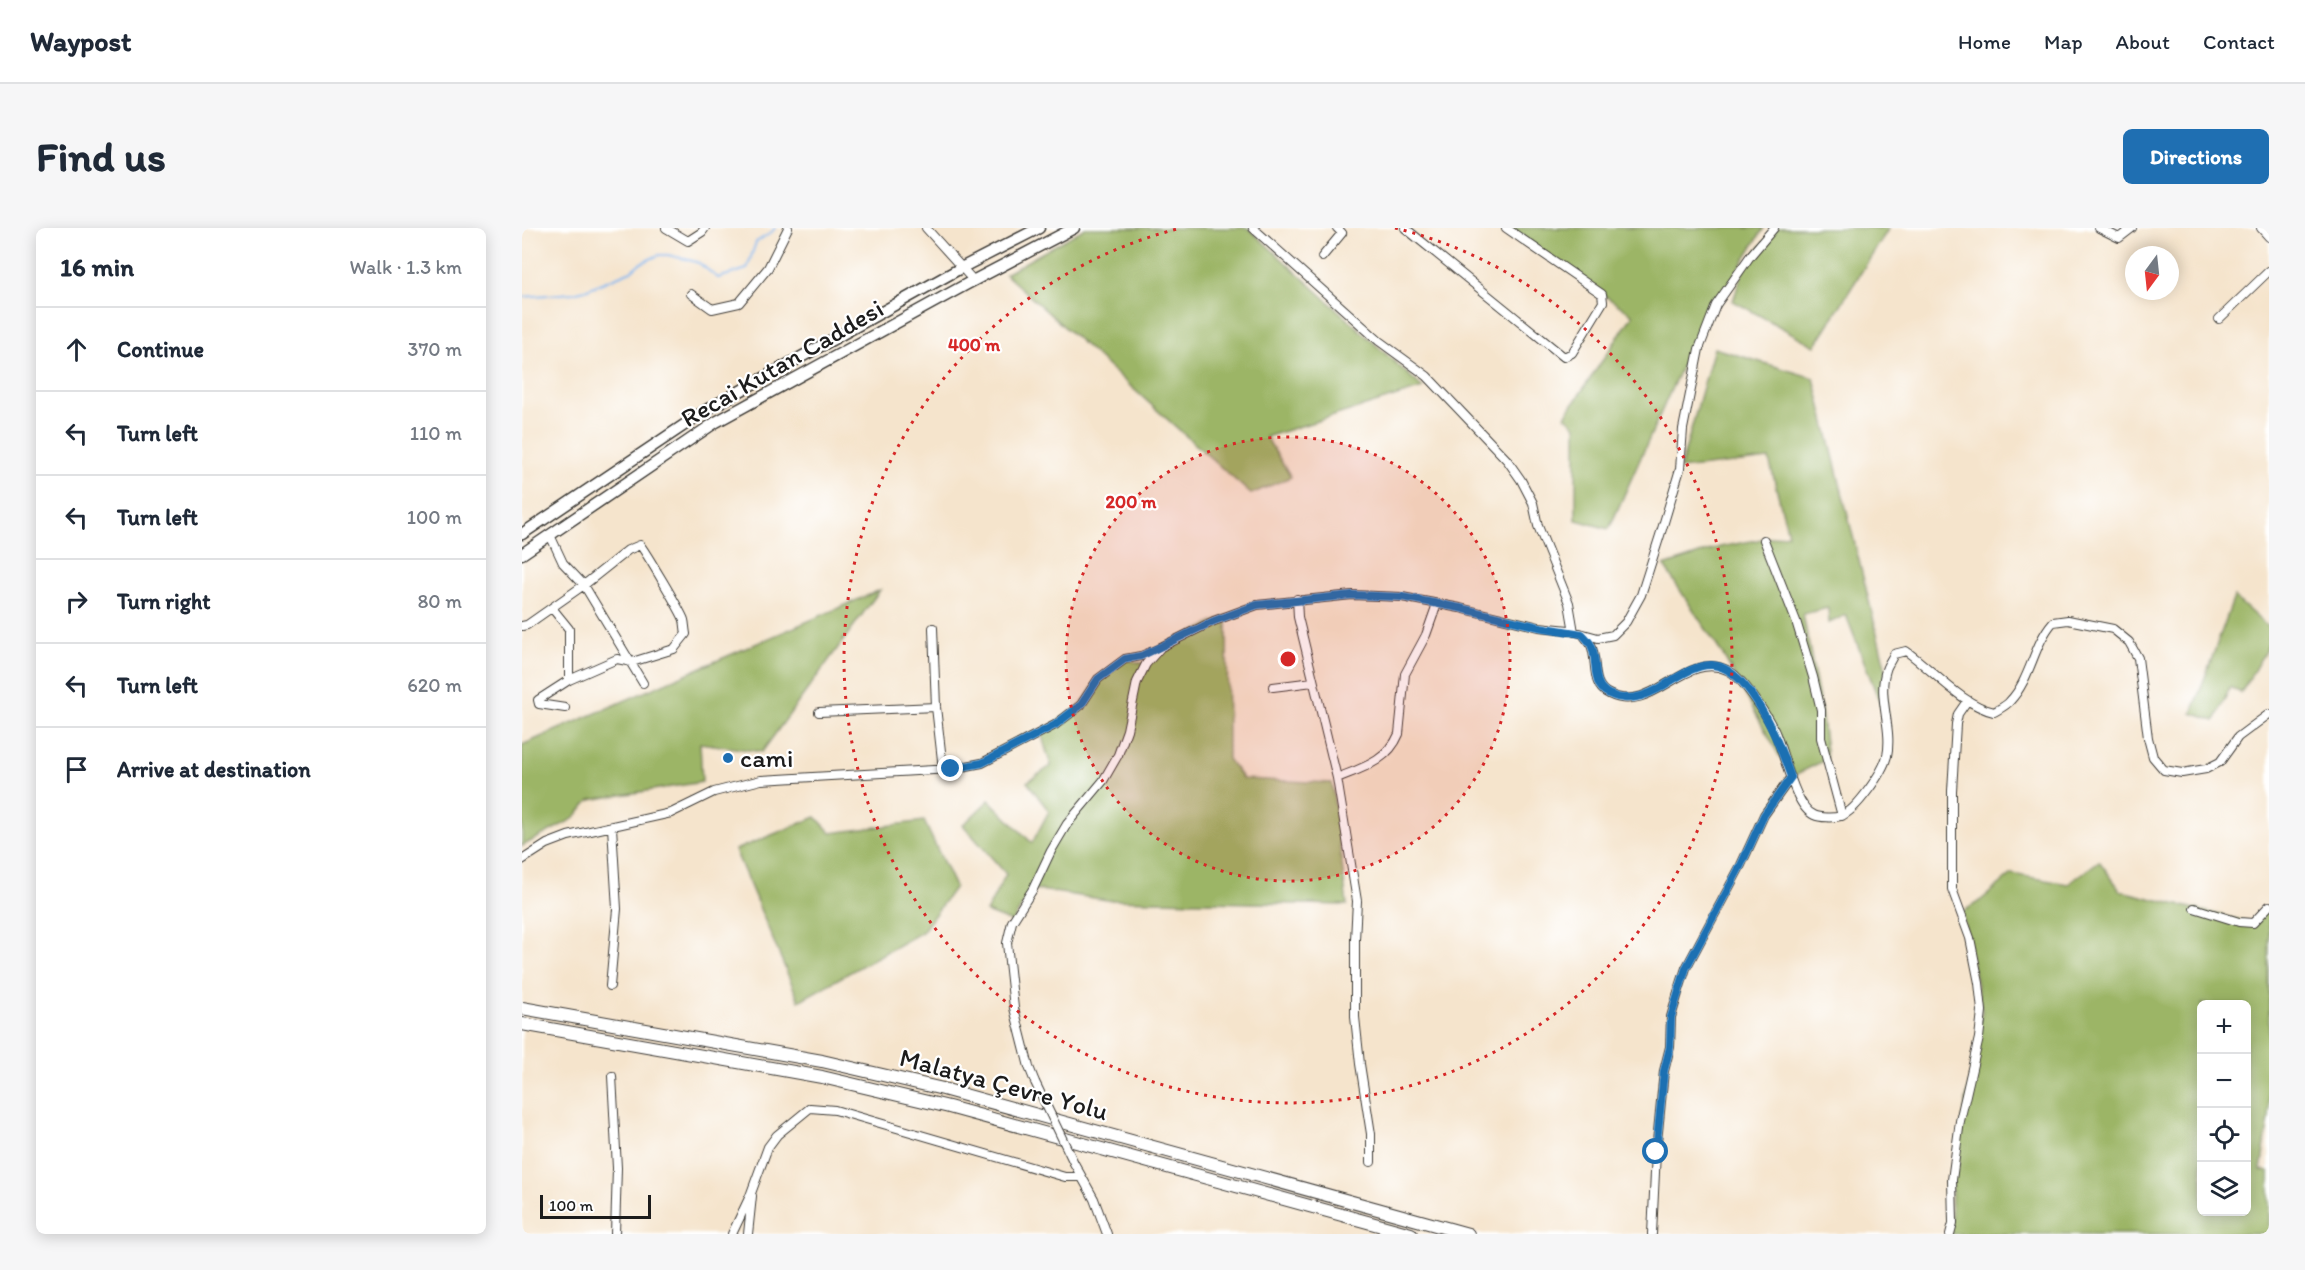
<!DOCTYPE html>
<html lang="en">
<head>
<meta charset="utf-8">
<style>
  :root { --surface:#fff; --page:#f6f6f7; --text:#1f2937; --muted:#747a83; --line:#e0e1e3; --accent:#1f6fb2 }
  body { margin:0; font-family:Itim,sans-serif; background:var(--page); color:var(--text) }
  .controls { position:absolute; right:18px; bottom:18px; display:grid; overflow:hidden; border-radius:9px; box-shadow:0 3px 15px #0003 }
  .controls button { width:54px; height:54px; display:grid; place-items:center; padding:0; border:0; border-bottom:2px solid var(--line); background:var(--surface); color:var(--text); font:30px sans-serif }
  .compass { position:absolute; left:1603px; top:18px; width:54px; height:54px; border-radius:50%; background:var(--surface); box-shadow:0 3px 15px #0003; rotate:195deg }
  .scale { position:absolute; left:18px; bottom:15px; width:111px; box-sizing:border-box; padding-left:6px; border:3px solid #1c1c1c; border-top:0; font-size:16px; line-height:21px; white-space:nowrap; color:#1c1c1c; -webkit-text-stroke:4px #fff; paint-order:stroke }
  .stop { position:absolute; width:18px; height:18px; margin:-14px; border:4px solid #1f6fb2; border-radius:50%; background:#fff }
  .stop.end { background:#1f6fb2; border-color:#fff; box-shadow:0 2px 6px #0008 }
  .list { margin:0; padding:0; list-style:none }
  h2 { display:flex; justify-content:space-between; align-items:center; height:78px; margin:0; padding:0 24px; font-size:26px }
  h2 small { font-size:20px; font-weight:400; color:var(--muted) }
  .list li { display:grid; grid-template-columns:39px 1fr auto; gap:18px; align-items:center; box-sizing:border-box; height:84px; padding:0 24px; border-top:2px solid var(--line) }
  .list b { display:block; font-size:22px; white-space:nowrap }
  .list em { font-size:20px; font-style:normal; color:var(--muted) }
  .icon { flex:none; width:33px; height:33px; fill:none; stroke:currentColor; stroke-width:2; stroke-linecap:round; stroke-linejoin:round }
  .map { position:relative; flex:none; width:1747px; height:1006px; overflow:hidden; border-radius:9px }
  header { display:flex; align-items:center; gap:36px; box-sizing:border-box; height:84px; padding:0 30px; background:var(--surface); border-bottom:2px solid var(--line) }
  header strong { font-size:28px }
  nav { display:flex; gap:33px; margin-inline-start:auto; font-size:21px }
  .intro { display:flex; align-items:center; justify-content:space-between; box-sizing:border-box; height:144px; padding:0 36px }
  h1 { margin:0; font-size:42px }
  .button { padding:15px 27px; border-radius:9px; background:var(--accent); color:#fff; font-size:21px; font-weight:700 }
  main { display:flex; gap:36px; padding:0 36px }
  aside { flex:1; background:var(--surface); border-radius:9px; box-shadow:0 3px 15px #0003 }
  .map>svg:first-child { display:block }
</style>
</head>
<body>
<header>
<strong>Waypost</strong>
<nav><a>Home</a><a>Map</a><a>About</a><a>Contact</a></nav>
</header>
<div class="intro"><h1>Find us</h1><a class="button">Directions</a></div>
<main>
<aside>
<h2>16 min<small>Walk · 1.3 km</small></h2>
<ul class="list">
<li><svg class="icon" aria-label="ahead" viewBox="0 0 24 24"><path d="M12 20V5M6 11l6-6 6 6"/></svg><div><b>Continue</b></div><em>370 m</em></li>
<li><svg class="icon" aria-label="left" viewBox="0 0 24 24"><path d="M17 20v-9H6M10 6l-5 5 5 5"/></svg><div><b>Turn left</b></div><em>110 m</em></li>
<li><svg class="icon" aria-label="left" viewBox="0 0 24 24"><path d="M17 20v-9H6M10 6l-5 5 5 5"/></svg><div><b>Turn left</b></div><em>100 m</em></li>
<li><svg class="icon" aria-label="right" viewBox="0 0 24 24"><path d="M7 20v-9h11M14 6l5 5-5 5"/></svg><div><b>Turn right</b></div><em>80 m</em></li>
<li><svg class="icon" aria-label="left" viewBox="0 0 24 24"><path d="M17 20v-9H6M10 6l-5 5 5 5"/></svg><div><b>Turn left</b></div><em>620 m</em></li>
<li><svg class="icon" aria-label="arrive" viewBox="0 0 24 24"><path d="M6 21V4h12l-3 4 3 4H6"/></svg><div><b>Arrive at destination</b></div></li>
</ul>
</aside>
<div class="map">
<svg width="1747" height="1006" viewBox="0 0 1747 1006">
  <rect width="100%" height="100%" fill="#fff"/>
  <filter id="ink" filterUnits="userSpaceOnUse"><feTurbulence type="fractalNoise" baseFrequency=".0167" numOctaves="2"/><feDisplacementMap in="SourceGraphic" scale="12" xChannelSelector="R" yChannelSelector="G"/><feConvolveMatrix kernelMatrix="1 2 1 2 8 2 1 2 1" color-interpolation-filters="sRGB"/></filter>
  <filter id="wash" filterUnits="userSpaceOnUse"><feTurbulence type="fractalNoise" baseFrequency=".008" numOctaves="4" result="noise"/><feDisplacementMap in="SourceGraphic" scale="24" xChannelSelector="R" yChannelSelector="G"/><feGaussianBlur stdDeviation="1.35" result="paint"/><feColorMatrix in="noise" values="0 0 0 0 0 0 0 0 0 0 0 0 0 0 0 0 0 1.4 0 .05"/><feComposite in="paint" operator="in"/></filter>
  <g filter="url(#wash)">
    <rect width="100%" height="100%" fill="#f5e4cc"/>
    <path fill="#9cb566" stroke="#5c6841" stroke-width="1.5" fill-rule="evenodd" d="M 563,0 L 726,0 L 901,160 L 744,209 L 769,249 L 729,266 L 483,46 Z
      M 992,0 L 1242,0 L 1169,117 L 1087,301 L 1054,292 L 1054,198 L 1043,188 L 1111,87 L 988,3 Z
      M 1254,0 L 1367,0 L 1293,118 L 1211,73 L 1223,36 Z
      M 1192,120 L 1292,150 L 1364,442 L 1365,493 L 1324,387 L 1307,395 L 1306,380 L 1281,386 L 1299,482 L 1305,531 L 1269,549 L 1201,427 L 1142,338 L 1198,319 L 1266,306 L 1247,231 L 1158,241 Z
      M 358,362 L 240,524 L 178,515 L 180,554 L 68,572 L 51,591 L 0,618 L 0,517 Z
      M 1712,369 L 1747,400 L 1747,416 L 1719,465 L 1708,459 L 1693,493 L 1670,485 Z
      M 705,388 L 706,531 L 721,551 L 810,555 L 825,677 L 585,672 L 511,661 L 490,694 L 464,684 L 484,646 L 441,597 L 467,572 L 510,615 L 527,583 L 505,554 L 529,538 L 519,505 L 559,477 L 576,451 L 603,431 L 624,436 L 639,419 Z
      M 294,589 L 309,605 L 402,593 L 433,659 L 400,704 L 277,773 L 213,622 Z
      M 1577,633 L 1599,663 L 1731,695 L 1747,678 L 1747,889 L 1739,942 L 1747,943 L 1747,1006 L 1429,1006 L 1430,952 L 1460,783 L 1440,684 L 1458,673 L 1490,646 L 1546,656 ZM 1680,776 L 1724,776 L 1724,984 L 1680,984 Z"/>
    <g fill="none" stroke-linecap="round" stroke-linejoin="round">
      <path stroke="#81b6ef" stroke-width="2" d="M 0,69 L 51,65 L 63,62 L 109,43 L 117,36 L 137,27 L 146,27 L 167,32 L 177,35 L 196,50 L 225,41 L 234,14 L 249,5 L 253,0"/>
    </g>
  </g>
  <g filter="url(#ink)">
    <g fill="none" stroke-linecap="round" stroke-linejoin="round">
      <g stroke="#3d3a36" stroke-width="10">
        <path id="minor" d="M 144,0 L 166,13 L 180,4 L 183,0
          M 404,0 L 451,52
          M 731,0 L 857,113 L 905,148 L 985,232 L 999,252 L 1011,275 L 1016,298 L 1047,375 L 1052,404
          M 883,0 L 1042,129 L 1050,125 L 1081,74 L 1080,66 L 984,0
          M 1577,0 L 1597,10 L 1610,0
          M 1739,0 L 1747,9
          M 800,29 L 820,5 L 815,0
          M 169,66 L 190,81 L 217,75 L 246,40 L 266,0
          M 1697,91 L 1747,43
          M 28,307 L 41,335 L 62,357 L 121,455
          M 1242,312 L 1274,393 L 1291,449 L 1299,482 L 1299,510 L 1320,588
          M 775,371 L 776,389 L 815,550
          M 30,380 L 47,401 L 47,452
          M 0,398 L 5,397 L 62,357 L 106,322 L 118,317 C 122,321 160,385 162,392 C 163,396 163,401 164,406 L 152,421 L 110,434 L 95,431 L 47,452 L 16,472 L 17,476 L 43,480
          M 411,400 L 414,479 L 421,541
          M 1061,406 C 1063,410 1067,413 1069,417 C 1076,433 1068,457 1087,466 C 1130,488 1164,422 1205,442 C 1221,449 1244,486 1252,502 C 1262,522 1272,579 1292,587 C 1298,590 1312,590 1319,588 C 1334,583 1361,544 1365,528 C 1371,500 1355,469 1364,442 C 1365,437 1370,431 1372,426 L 1384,423 C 1411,442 1440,477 1472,484 C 1477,481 1484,478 1488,473 C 1509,451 1511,417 1531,394 L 1546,392 L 1591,401 L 1607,414 L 1616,430 L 1626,510 L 1631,529 L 1642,542 L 1660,545 L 1684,541 L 1698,534 L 1716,509 L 1747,486
          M 751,459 L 791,454
          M 297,484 L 414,479
          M 0,632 L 25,616 L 46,608 L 149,585 L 192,564 L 239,552 L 429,541 L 460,535 L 533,497 L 559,477 L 576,451 L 603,431 L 619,428 L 636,421
          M 1672,680 L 1717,694 L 1731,695 L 1747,678
          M 88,758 L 95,681 L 90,599
          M 90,848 L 95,940 L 93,1006
          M 513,854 L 507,839 L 492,780 L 485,715 L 490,694 L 511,661 L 529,623 L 545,596 L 581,553 L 596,527 L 605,502 L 615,454 L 624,436 L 639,419 L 692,393 L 735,377 L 830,367 L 880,369 L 938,380 L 1017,399 L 1047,402 L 1076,410 L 1091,407 L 1104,394 L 1119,367 L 1140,301 L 1158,241 L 1161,201 L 1177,121 L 1194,77 L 1229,27 L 1252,0
          M 849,934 L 849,906 L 838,836 L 833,789 L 833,712 L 835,673 L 815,550 C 840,540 866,533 877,506 L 883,446 L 904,407 L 915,376
          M 552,935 L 572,971 L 585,1006
          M 210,1006 L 228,968 L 246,919 L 255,907 L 288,880 L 313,882 L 543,949 L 559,949
          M 226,1006 L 230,968
          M 1130,1006 L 1134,924 L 1142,843 L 1148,819 L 1149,789 L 1156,765 L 1164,740 L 1219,637 L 1242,587 L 1269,549
          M 1428,1006 L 1431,995 L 1430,952 L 1438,893 L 1457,810 L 1460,783 L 1457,755 L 1448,710 L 1430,661 L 1430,563 L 1434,496 L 1436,486 L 1445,473"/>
      </g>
      <g stroke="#3d3a36" stroke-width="13">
        <path id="major" d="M 0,306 L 186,181 L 437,41 L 517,0
          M 0,326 L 194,194 L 445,56 L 552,0"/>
      </g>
      <g stroke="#3d3a36" stroke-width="14">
        <path id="highway" d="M 0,780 L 300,833 L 421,861 L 946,1006
          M 0,796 L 300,849 L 427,879 L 889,1006"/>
      </g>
      <use href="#minor" stroke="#fff" stroke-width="8"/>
      <use href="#major" stroke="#fff" stroke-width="10"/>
      <use href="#highway" stroke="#fff" stroke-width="12"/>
      <g stroke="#3d3a36" stroke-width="10" stroke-linecap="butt">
        <path id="minor-bridge" d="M 513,854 L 552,935"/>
      </g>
      <use href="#minor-bridge" stroke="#fff" stroke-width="8"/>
    </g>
  </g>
  <g fill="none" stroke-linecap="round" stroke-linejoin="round" filter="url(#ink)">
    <path stroke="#1f6fb2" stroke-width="8" d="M 429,541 L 460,535 L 533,497 L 559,477 L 576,451 L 603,431 L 619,428 L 692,393 L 735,377 L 830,367 L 880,369 L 938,380 L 1017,399 L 1060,406 C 1063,409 1067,413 1069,417 C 1077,433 1068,457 1087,466 C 1103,474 1121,469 1136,461 C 1150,453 1172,436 1190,437 C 1229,440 1258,518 1269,549 L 1242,587 L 1219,637 L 1164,740 L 1149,789 L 1148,819 L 1142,843 L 1134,924"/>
  </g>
  <circle cx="766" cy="431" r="222" fill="#d62828" fill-opacity=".12"/>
  <g fill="none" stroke="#d62828" stroke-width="3" stroke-dasharray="3 6">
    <circle cx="766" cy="431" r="222"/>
    <path d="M873 0A444 444 0 1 1 659 0"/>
  </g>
  <circle fill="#1f6fb2" stroke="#fff" stroke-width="2" cx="206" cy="530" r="6"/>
  <g text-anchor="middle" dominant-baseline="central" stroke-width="4.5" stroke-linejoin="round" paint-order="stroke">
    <g font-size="26" fill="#1c1c1c" stroke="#fff">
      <text transform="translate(260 135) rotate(-30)">Recai Kutan Caddesi</text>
      <text transform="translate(482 856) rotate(15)">Malatya Çevre Yolu</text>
    </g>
    <g font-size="26" fill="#1c1c1c" stroke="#fff" text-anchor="start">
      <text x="218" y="530">cami</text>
    </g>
  </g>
  <circle cx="766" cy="431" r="9" fill="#d62828" stroke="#fff" stroke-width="3"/>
  <g font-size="18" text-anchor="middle" font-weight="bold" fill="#d62828" stroke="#fff" stroke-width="4.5" stroke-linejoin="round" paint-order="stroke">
    <text x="452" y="123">400 m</text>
    <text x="609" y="280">200 m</text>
  </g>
</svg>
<div class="controls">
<button>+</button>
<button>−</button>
<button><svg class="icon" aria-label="locate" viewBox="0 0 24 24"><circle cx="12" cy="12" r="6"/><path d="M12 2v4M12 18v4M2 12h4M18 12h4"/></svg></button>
<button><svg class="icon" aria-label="layers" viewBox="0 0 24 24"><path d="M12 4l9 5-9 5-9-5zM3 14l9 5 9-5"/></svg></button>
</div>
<svg class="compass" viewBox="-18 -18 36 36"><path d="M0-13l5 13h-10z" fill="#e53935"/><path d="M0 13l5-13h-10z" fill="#747a83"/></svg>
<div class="scale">100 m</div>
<div class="stop" style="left:1134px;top:924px"></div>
<div class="stop end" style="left:429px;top:541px"></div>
</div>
</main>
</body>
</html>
